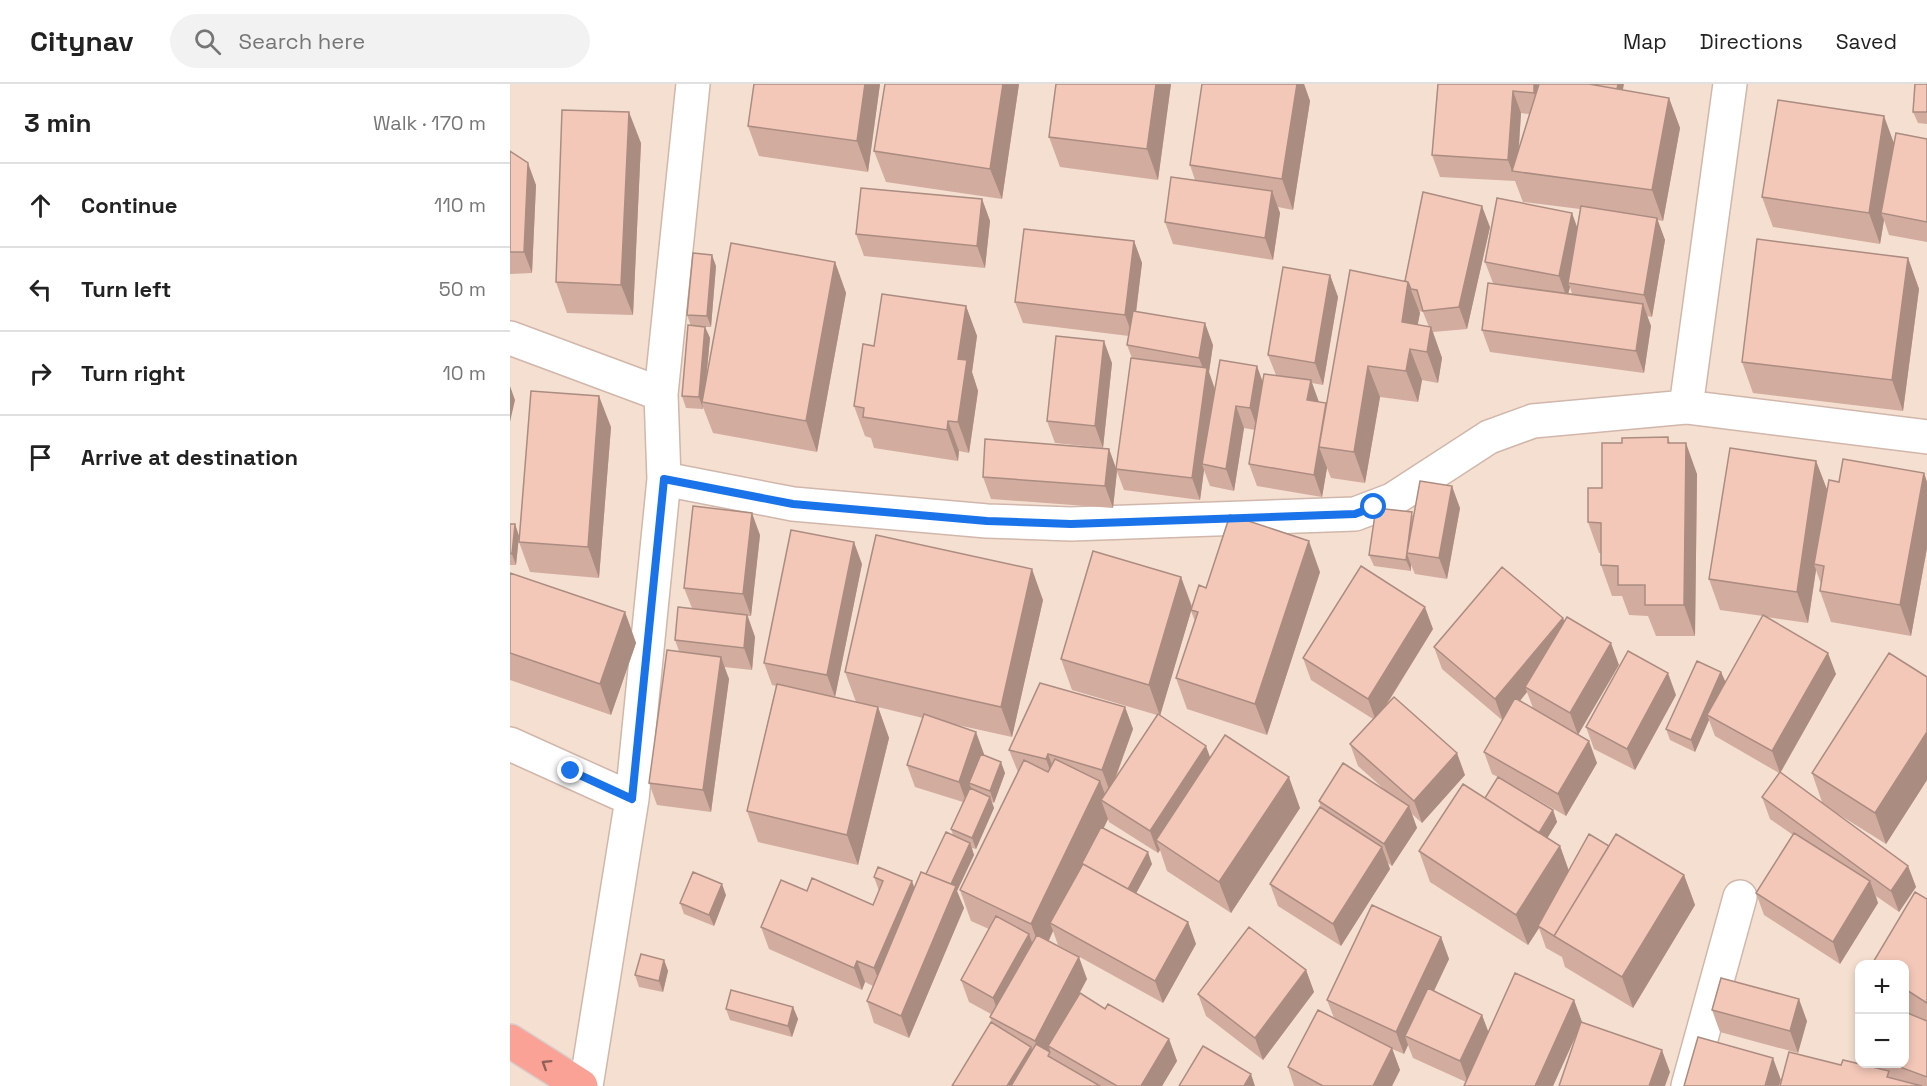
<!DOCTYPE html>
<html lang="en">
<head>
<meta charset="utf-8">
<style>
  :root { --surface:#fff; --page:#f2f2f2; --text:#222; --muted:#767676; --line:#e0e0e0 }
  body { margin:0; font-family:"Space Grotesk",sans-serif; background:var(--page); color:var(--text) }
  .controls { position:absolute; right:18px; bottom:18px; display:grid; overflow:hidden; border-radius:12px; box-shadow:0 3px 9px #0003 }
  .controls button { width:54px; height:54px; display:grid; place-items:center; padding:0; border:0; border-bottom:2px solid var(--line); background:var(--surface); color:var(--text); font:30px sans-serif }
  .stop { position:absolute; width:18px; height:18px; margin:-14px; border:4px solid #1a73e8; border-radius:50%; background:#fff }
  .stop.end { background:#1a73e8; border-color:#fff; box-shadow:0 2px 6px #0008 }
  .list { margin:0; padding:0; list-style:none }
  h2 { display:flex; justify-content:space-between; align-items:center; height:78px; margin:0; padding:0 24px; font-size:26px }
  h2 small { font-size:20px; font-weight:400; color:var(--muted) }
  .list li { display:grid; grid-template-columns:39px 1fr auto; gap:18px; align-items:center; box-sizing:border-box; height:84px; padding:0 24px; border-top:2px solid var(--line) }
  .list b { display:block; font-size:22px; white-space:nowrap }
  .list em { font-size:20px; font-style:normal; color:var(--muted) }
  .icon { flex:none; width:33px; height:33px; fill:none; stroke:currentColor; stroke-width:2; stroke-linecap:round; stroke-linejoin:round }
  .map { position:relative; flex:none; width:1417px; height:1002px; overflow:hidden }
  header { display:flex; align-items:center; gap:36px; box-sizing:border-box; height:84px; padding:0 30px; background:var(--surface); border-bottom:2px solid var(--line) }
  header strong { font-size:28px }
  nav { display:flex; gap:33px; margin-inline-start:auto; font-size:21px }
  .search { width:420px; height:54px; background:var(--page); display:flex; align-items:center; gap:15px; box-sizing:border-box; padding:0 21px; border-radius:33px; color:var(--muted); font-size:22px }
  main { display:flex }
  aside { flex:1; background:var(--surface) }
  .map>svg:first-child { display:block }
</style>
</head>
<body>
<header>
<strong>Citynav</strong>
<div class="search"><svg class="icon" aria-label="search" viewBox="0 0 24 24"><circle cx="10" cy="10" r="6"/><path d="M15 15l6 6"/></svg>Search here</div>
<nav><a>Map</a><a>Directions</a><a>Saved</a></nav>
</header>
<main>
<aside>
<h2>3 min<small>Walk · 170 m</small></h2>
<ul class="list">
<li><svg class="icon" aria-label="ahead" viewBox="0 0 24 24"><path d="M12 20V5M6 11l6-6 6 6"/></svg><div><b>Continue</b></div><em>110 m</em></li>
<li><svg class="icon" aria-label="left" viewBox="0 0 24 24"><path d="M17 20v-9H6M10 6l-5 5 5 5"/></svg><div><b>Turn left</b></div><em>50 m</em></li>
<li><svg class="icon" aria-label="right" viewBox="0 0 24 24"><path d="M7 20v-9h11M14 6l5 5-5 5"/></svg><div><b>Turn right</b></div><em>10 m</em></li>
<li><svg class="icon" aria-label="arrive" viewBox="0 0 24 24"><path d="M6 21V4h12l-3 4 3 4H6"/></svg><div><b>Arrive at destination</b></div></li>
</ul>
</aside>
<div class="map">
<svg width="1417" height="1002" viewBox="0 0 1417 1002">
  <rect width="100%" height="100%" fill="#fdefe2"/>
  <path fill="#f5dfd0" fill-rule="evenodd" d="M 0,0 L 1417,0 L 1417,1002 L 0,1002 ZM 1350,880 L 1394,880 L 1394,980 L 1350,980 Z"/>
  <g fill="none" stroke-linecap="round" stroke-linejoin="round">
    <g stroke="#d1b7ab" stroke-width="36">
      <path id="street" d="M 0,254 L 151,310
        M 1176,323 L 1220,0
        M 154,395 L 283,420 L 477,437 L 561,440 L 845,430 L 882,416 L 979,353 L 1023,337 L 1176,323 L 1417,353
        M 0,660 L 122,715
        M 76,1002 L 122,715 L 154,395 L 151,310 L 183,0
        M 1178,1002 L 1230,813"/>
    </g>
    <g stroke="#d9cecb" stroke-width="36">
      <path id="highway" d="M 0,957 L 71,1002"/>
    </g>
    <use href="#street" stroke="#fff" stroke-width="33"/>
    <use href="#highway" stroke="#faa296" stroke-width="33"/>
  </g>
  <path fill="#d2ac9e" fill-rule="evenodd" d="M 370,0 L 358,88 L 249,72 L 238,42 Z
    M 375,0 L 509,0 L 492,115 L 376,98 L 364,67 Z
    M 546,0 L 661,0 L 648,96 L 550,83 L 539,53 Z
    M 692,0 L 794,0 L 800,17 L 783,126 L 768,123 L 770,129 L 763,176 L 663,160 L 655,138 L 685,96 L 680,81 Z
    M 928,0 L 1113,6 L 1159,14 L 1170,44 L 1153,137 L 1147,136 L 1155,156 L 1142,233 L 1137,232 L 1141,242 L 1134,289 L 980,268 L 972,246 L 983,199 L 975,178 L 1067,143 L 1070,125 L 1013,118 L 1005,97 L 930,93 L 922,71 ZM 1011,29 L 1019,30 L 1009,64 ZM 1060,203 L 1062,210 L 1058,210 Z
    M 1417,0 L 1417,40 L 1408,39 L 1403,28 Z
    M 1417,55 L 1417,158 L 1379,151 L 1374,136 L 1370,160 L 1263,143 L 1252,113 L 1384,58 Z
    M 131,59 L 123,231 L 57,229 L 46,198 Z
    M 0,67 L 26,101 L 22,189 L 0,190 Z
    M 472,115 L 480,137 L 475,184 L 354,172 L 346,150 Z
    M 980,143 L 957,245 L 923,248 L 932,274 L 928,299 L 912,296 L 908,318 L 870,313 L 855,399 L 821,394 L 817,384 L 812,413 L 747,402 L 739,380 L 745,346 L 734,344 L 724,407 L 700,402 L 694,386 L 690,416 L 614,406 L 606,385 L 622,274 L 617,261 L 619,252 L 513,239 L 505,218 L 624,157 L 632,179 L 626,227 L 703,261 L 699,288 L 705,305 L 753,298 L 766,291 L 758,271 L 820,191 L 828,213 L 813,301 L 802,299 L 808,318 L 817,321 L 895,197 ZM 909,227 L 913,228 L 919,243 L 907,241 L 910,229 Z
    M 1398,174 L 1409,205 L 1393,327 L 1243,309 L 1232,278 Z
    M 325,178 L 336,209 L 307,368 L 203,349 L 193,323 L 193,325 L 176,324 L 172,312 L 181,242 L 177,231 L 206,182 L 201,243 L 195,243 L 200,254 L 196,296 Z
    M 456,222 L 467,252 L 462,288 L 468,307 L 459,369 L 449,367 L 448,377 L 364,364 L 361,354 L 355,352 L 344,322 L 364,262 Z
    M 602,279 L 593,364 L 545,359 L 537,337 Z
    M 101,343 L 89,494 L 20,488 L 9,458 Z
    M 1158,353 L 1160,359 L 1187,390 L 1185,552 L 1146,552 L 1138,532 L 1119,531 L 1112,512 L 1102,512 L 1091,481 L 1091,469 L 1089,469 L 1078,438 L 1112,359 Z
    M 599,365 L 607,387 L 603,424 L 481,415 L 473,393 Z
    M 1306,377 L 1317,406 L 1329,398 L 1414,389 L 1417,398 L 1417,464 L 1401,552 L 1321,538 L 1310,507 L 1311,500 L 1306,486 L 1298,539 L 1256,533 L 1326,590 L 1271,688 L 1312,718 L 1302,689 L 1417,593 L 1417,696 L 1376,760 L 1325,728 L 1398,782 L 1406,803 L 1389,828 L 1366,812 L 1368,819 L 1330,880 L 1254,831 L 1246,809 L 1283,751 L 1260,735 L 1252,713 L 1269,689 L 1205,652 L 1199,636 L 1185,668 L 1160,656 L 1156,645 L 1211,588 L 1215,598 L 1253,532 L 1210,526 L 1199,495 Z
    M 950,424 L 937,495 L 905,490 L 901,481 L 901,487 L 864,482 L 859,471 L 903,431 Z
    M 0,440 L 5,440 L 9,452 L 6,481 L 0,481 Z
    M 250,451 L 241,532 L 238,532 L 245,553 L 242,586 L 214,583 L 219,595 L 201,728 L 147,721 L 139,699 L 169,567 L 165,556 L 182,524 L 174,504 Z
    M 352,480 L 325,613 L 346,618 L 335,588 L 533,516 L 502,653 L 443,640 L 474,671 L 495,689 L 484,719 L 482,718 L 484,724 L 466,765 L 462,764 L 464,771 L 447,807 L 454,824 L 399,954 L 364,939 L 357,917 L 363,902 L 355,898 L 352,906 L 259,865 L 251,843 L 297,807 L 363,821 L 369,807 L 364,793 L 404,804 L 416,790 L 443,751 L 441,745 L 453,718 L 405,703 L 397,681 L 413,634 L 368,623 L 379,654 L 348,781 L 248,758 L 237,727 L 266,602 L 262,601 L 254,579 Z
    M 810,488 L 757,651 L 677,625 L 666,594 L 685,537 L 681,527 L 650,631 L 701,674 L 790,724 L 721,829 L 657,787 L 650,766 L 648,769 L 599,738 L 598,735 L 593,745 L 642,780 L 626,809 L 678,838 L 686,860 L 653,919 L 548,861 L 543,847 L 539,857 L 577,895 L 567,913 L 595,925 L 659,955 L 667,977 L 652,1002 L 442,1002 L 482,939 L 480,933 L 481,930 L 459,918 L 451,896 L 479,845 L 461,837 L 450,806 L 508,688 L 499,666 L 615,623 L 623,645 L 605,696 L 647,631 L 562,606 L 551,575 L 671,493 L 682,522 L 696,504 Z
    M 0,489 L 115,528 L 126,559 L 101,631 L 0,596 Z
    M 1053,534 L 1054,538 L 1068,650 L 1087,679 L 1056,732 L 1002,701 L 1043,726 L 1047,738 L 1037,754 L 1050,762 L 1059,787 L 1099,762 L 1174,791 L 1185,821 L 1123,924 L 1055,883 L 1052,873 L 1036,864 L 1029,844 L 1018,861 L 920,798 L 909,767 L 975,714 L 988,693 L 982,690 L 974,668 L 992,636 L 932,585 L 924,563 ZM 1017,608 L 1023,624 L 1010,617 Z
    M 923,545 L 876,622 L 955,691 L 912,739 L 902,730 L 907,744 L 882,782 L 878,779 L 880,785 L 831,862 L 768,822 L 760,800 L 811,724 L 809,717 L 875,706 L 848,682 L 840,660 L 863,635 L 801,596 L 793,574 Z
    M 1166,611 L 1125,686 L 1084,665 L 1076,643 Z
    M 216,811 L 204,842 L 174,830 L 170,819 Z
    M 1417,815 L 1417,1002 L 1270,1002 L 1331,981 L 1370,985 L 1368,980 L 1395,980 L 1395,880 Z
    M 931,853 L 939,875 L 924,907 L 972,931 L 978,949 L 1064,916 L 1072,938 L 1160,988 L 1069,945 L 1043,1002 L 956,998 L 903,974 L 898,961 L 894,970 L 882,965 L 890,986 L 882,1002 L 784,1002 L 778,983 L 824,934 L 817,916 Z
    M 154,876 L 158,887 L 153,908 L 129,903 L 125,891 Z
    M 796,886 L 804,908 L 753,976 L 696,932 L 688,910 Z
    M 283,923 L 288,935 L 282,953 L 220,936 L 216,925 Z
    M 1202,926 L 1297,937 L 1288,969 L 1210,948 Z"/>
  <path fill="#ab8c81" d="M 355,0 L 370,0 L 358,88 L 347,57 Z
    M 493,0 L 509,0 L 492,115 L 480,85 Z
    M 646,0 L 661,0 L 648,96 L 637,65 Z
    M 787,0 L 794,0 L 800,17 L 783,126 L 772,95 Z
    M 1024,0 L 1034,0 L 1032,31 L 1024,9 Z
    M 1108,0 L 1114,0 L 1110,21 L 1106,10 Z
    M 1003,7 L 1011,29 L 1007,88 L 1002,87 L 998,76 Z
    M 1159,14 L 1170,44 L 1153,137 L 1142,106 Z
    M 119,28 L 131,59 L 123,231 L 111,201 Z
    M 1374,32 L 1385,62 L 1371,129 L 1374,136 L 1370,160 L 1359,129 Z
    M 18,79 L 26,101 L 22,189 L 14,168 Z
    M 762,107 L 770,129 L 763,176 L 755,154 Z
    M 472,115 L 480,137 L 475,184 L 467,162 Z
    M 972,122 L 980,143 L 957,245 L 949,223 Z
    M 1062,129 L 1070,151 L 1058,199 L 1060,203 L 1057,214 L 1049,192 Z
    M 1147,134 L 1155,156 L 1142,233 L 1134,211 Z
    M 624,157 L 632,179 L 623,253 L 615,231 Z
    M 202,171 L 206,182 L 201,243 L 197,232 Z
    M 1398,174 L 1409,205 L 1393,327 L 1382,296 Z
    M 325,178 L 336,209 L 307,368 L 296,337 Z
    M 820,191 L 828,213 L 813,301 L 805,279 Z
    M 898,198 L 910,229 L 903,266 L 892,238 Z
    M 1133,220 L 1141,242 L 1134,289 L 1126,267 Z
    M 456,222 L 467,252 L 462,288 L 468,307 L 459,369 L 448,338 L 448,275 Z
    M 695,239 L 703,261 L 699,288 L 705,306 L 692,380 L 694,386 L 690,416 L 682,394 L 696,292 L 689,274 Z
    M 195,243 L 200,254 L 194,318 L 192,318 L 193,325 L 189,313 Z
    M 921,243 L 932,274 L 928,299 L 917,268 Z
    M 594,257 L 602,279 L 593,364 L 585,342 Z
    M 900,265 L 912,296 L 908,318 L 896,287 Z
    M 747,282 L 755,304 L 748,346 L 740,324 Z
    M 858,282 L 870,313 L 855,399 L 844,368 Z
    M 801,296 L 809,318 L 797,316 Z
    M 0,302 L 5,316 L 0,338 Z
    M 89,312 L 101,343 L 89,494 L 78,463 Z
    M 816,319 L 809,363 L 817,384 L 812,413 L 804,391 Z
    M 726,322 L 734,344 L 724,407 L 716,385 Z
    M 438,337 L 449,367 L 448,377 L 437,346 Z
    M 1176,359 L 1187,390 L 1185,552 L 1174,521 Z
    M 599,365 L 607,387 L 603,424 L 595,402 Z
    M 1306,377 L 1318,408 L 1304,480 L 1306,486 L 1298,539 L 1287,508 Z
    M 1414,389 L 1417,398 L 1417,464 L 1401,552 L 1390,521 Z
    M 942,402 L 950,424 L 937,495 L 929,474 Z
    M 242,429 L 250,451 L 241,532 L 233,510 Z
    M 5,440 L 9,452 L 6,481 L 2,470 Z
    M 799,457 L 810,488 L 757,651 L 745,620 Z
    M 344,458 L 352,480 L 325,613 L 317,591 Z
    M 897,470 L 901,481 L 901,487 L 896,476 Z
    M 522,485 L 533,516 L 502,653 L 491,623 Z
    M 671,493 L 682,524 L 650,632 L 639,601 Z
    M 915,523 L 923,545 L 866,637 L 858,615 Z
    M 115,528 L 126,559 L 101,631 L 90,600 Z
    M 237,531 L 245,553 L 242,586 L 234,564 Z
    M 1053,534 L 1061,556 L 1015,603 L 1017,608 L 993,637 L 985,615 Z
    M 1101,559 L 1109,581 L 1068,651 L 1060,629 Z
    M 1318,569 L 1326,590 L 1270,689 L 1262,667 Z
    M 211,573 L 219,595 L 201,728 L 193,706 Z
    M 1211,588 L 1216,599 L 1197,631 L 1199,636 L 1185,668 L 1181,656 Z
    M 1158,589 L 1166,611 L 1125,686 L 1117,665 Z
    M 368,623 L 379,654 L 348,781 L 337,751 Z
    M 615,623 L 623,645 L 600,708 L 592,686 Z
    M 466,648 L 474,670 L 464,701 L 459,699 L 462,706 L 457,720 L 449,698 Z
    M 1417,648 L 1417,696 L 1376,760 L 1365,729 Z
    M 1079,657 L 1087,679 L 1056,732 L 1048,710 Z
    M 696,662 L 704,684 L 646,756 L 650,766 L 648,769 L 640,747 Z
    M 947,669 L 955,691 L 912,739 L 904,717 Z
    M 538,670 L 546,692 L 544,697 L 536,675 Z
    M 491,678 L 495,689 L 484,719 L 480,707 Z
    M 779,693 L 790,724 L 721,829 L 709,798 Z
    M 590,697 L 599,721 L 591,716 L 598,735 L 575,783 L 571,781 L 573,787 L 540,839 L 543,847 L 532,870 L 521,840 Z
    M 480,713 L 484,724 L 466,765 L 462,754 Z
    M 899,722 L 907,744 L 882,782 L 874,760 Z
    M 1043,726 L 1047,738 L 1032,763 L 1028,752 Z
    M 460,759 L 464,771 L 447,807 L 454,824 L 399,954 L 391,932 L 439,803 Z
    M 1050,762 L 1061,793 L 1028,842 L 1029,844 L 1018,861 L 1006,831 Z
    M 872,763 L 880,785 L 831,862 L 823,840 Z
    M 638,768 L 642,780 L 622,817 L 617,806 Z
    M 1398,782 L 1406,803 L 1389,828 L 1381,807 Z
    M 1174,791 L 1185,821 L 1123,924 L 1112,893 Z
    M 402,797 L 410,819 L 372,905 L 364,884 Z
    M 1360,797 L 1368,819 L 1330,880 L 1323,858 Z
    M 212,800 L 216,811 L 204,842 L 199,831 Z
    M 678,838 L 686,860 L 653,919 L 645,897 Z
    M 519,850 L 527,872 L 491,936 L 483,914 Z
    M 931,853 L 939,875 L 901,955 L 895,952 L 898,961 L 894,970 L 886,948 Z
    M 569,873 L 577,895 L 541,963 L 538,962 L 540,966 L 533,979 L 525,957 Z
    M 154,876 L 158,887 L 153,908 L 149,897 Z
    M 347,877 L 355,898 L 352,906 L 344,884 Z
    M 796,886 L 804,908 L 753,976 L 745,954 Z
    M 1289,915 L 1297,937 L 1288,969 L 1280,947 Z
    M 1064,916 L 1072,938 L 1043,1002 L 1025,1002 Z
    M 283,923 L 288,935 L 282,953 L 278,942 Z
    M 972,931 L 980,952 L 958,999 L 950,977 Z
    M 659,955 L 667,977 L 652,1002 L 631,1002 Z
    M 521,963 L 529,985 L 519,1002 L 497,1002 Z
    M 882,964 L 890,986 L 882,1002 L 863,1002 Z
    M 1152,966 L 1160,988 L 1155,1002 L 1139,1002 Z
    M 1263,974 L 1271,996 L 1269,1002 L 1255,1002 Z
    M 741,990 L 745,1002 L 734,1002 Z"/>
  <path fill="#f4c8b8" stroke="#ab8c81" stroke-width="1.5" d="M 244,0 L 355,0 L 347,57 L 238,42 Z
    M 375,0 L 493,0 L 480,85 L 364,67 Z
    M 546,0 L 646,0 L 637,65 L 539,53 Z
    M 692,0 L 787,0 L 772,95 L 680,81 Z
    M 928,0 L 1024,0 L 1024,9 L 1003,7 L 998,76 L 922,71 Z
    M 1029,0 L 1079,0 L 1159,14 L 1142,106 L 1002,87 Z
    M 1079,0 L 1108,0 L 1107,5 Z
    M 1405,0 L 1417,0 L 1417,28 L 1403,28 Z
    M 1268,16 L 1374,32 L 1359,129 L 1252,113 Z
    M 52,26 L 119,28 L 111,201 L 46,198 Z
    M 1386,49 L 1417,55 L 1417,138 L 1371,129 Z
    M 0,67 L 18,79 L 14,168 L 0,168 Z
    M 661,93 L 762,107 L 755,154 L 655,138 Z
    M 351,104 L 472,115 L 467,162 L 346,150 Z
    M 913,108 L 972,122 L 949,223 L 913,227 L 907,206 L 901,205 L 898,198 L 895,197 Z
    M 987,114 L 1062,129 L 1049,192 L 975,178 Z
    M 1071,122 L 1147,134 L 1134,211 L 1058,199 Z
    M 514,145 L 624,157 L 615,231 L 505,218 Z
    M 1247,155 L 1398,174 L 1382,296 L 1232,278 Z
    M 221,159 L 325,178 L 296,337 L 192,318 Z
    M 183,169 L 202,171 L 197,232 L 177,231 Z
    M 773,183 L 820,191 L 805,279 L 758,271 Z
    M 840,186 L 898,198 L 892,238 L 921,243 L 917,268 L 900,265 L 896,287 L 858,282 L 844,368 L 809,363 Z
    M 978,199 L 1133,220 L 1126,267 L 972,246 Z
    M 372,210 L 456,222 L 448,275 L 457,276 L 448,338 L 438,337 L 437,346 L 353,333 L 354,324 L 344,322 L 353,260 L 364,262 Z
    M 623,227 L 695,239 L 689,274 L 617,261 Z
    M 178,241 L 195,243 L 189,313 L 172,312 Z
    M 546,252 L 594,257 L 585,342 L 537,337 Z
    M 621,274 L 697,284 L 682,394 L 606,385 Z
    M 710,276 L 747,282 L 740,324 L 726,322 L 716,385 L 692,380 Z
    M 754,290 L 801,296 L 797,316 L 816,319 L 804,391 L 739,380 Z
    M 21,307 L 89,312 L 78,463 L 9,458 Z
    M 1158,353 L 1158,359 L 1176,359 L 1174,521 L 1135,521 L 1135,501 L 1108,501 L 1108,482 L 1091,481 L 1091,439 L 1078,438 L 1078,404 L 1092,404 L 1092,359 L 1112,359 L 1112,354 Z
    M 475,355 L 599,365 L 595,402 L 473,393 Z
    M 1220,364 L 1306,377 L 1287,508 L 1199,495 Z
    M 1333,375 L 1414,389 L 1390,521 L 1310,507 L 1314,482 L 1304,480 L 1319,396 L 1329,398 Z
    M 910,397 L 942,402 L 929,474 L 897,469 Z
    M 183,422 L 242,429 L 233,510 L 174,504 Z
    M 866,424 L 902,428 L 896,476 L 859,471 Z
    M 720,431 L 799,457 L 745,620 L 666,594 L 688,528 L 681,526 L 689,501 L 696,504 Z
    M 0,440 L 5,440 L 2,470 L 0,469 Z
    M 281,446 L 344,458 L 317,591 L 254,579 Z
    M 366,451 L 522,485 L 491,623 L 335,588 Z
    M 583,467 L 671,493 L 639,601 L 551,575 Z
    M 851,482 L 915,523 L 858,615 L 793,574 Z
    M 992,483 L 1053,534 L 985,615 L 924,563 Z
    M 0,489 L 115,528 L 90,600 L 0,569 Z
    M 168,523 L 237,531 L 234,564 L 165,556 Z
    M 1253,531 L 1318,569 L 1262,667 L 1197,631 Z
    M 1057,533 L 1101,559 L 1060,629 L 1015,603 Z
    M 157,566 L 211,573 L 193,706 L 139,699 Z
    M 1118,567 L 1158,589 L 1117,665 L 1076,643 Z
    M 1379,569 L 1417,593 L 1417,648 L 1365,729 L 1302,689 Z
    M 1187,577 L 1211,588 L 1181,656 L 1156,645 Z
    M 530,599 L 615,623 L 592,686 L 538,670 L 536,675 L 499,666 Z
    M 267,600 L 368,623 L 337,751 L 237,727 Z
    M 884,613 L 947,669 L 904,717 L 840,660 Z
    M 1005,614 L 1079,657 L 1048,710 L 974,668 Z
    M 414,630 L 466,648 L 449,698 L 397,681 Z
    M 648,630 L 696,662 L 640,747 L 591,716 Z
    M 715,651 L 779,693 L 709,798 L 646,756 Z
    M 471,670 L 491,678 L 480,707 L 459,699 Z
    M 545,675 L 590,697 L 521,840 L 450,806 L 514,676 L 538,688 Z
    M 833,679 L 899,722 L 874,760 L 809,717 Z
    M 1270,688 L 1398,782 L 1381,807 L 1252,713 Z
    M 988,693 L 1043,726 L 1029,749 L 975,714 Z
    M 953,700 L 1050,762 L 1006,831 L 909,767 Z
    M 460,704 L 480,713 L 462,754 L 441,745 Z
    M 810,723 L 872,763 L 823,840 L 760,800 Z
    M 591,743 L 638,768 L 618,805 L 573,780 L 572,781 L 571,781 Z
    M 436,748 L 460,759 L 441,800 L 416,790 Z
    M 1284,749 L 1360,797 L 1323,858 L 1246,809 Z
    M 1079,750 L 1099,762 L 1044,852 L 1028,842 Z
    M 1106,750 L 1174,791 L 1112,893 L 1044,852 Z
    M 573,780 L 678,838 L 645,897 L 540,839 Z
    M 368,783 L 402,797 L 364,884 L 347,877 L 344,884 L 251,843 L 271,796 L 297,807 L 302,794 L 363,821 L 373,797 L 364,793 Z
    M 183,788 L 212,800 L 199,831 L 170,819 Z
    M 411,788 L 446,802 L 391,932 L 357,917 Z
    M 1405,808 L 1417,815 L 1417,919 L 1395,905 L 1395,880 L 1362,880 Z
    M 862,821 L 931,853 L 886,948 L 817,916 Z
    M 486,832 L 519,850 L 483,914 L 451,896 Z
    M 739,843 L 796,886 L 745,954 L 688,910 Z
    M 527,851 L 569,873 L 525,957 L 480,933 Z
    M 131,870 L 154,876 L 149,897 L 125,891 Z
    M 1005,889 L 1064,916 L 1025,1002 L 954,1002 Z
    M 1211,894 L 1289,915 L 1280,947 L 1202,926 Z
    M 918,904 L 972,931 L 950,977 L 895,952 Z
    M 221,906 L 283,923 L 278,942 L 216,925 Z
    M 570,909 L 595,925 L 598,920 L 659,955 L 631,1002 L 607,1002 L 538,962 Z
    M 808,926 L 882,964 L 863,1002 L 813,1002 L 778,983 Z
    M 1395,928 L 1417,937 L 1417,993 L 1382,980 L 1395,980 Z
    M 481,938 L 521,963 L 497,1002 L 442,1002 Z
    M 1071,938 L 1152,966 L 1139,1002 L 1049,1002 Z
    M 1188,953 L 1263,974 L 1255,1002 L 1174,1002 Z
    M 526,960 L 540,968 L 538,972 L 590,1002 L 501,1002 Z
    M 693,962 L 741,990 L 734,1002 L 669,1002 Z
    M 1279,968 L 1331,981 L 1333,976 L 1379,987 L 1377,993 L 1412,1002 L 1270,1002 Z"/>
  <defs><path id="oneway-chevron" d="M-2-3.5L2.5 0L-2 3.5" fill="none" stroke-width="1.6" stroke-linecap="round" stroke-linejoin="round" transform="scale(1.5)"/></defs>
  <use stroke="#906157" href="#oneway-chevron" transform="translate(36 980) rotate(-148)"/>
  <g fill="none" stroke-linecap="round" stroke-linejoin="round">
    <path stroke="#1a73e8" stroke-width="8" d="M 61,687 L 122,715 L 154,395 L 283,420 L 477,437 L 561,440 L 845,430 L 864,423"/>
  </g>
</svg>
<div class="controls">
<button>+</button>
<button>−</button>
</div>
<div class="stop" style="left:864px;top:423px"></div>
<div class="stop end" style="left:61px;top:687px"></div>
</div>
</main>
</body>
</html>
